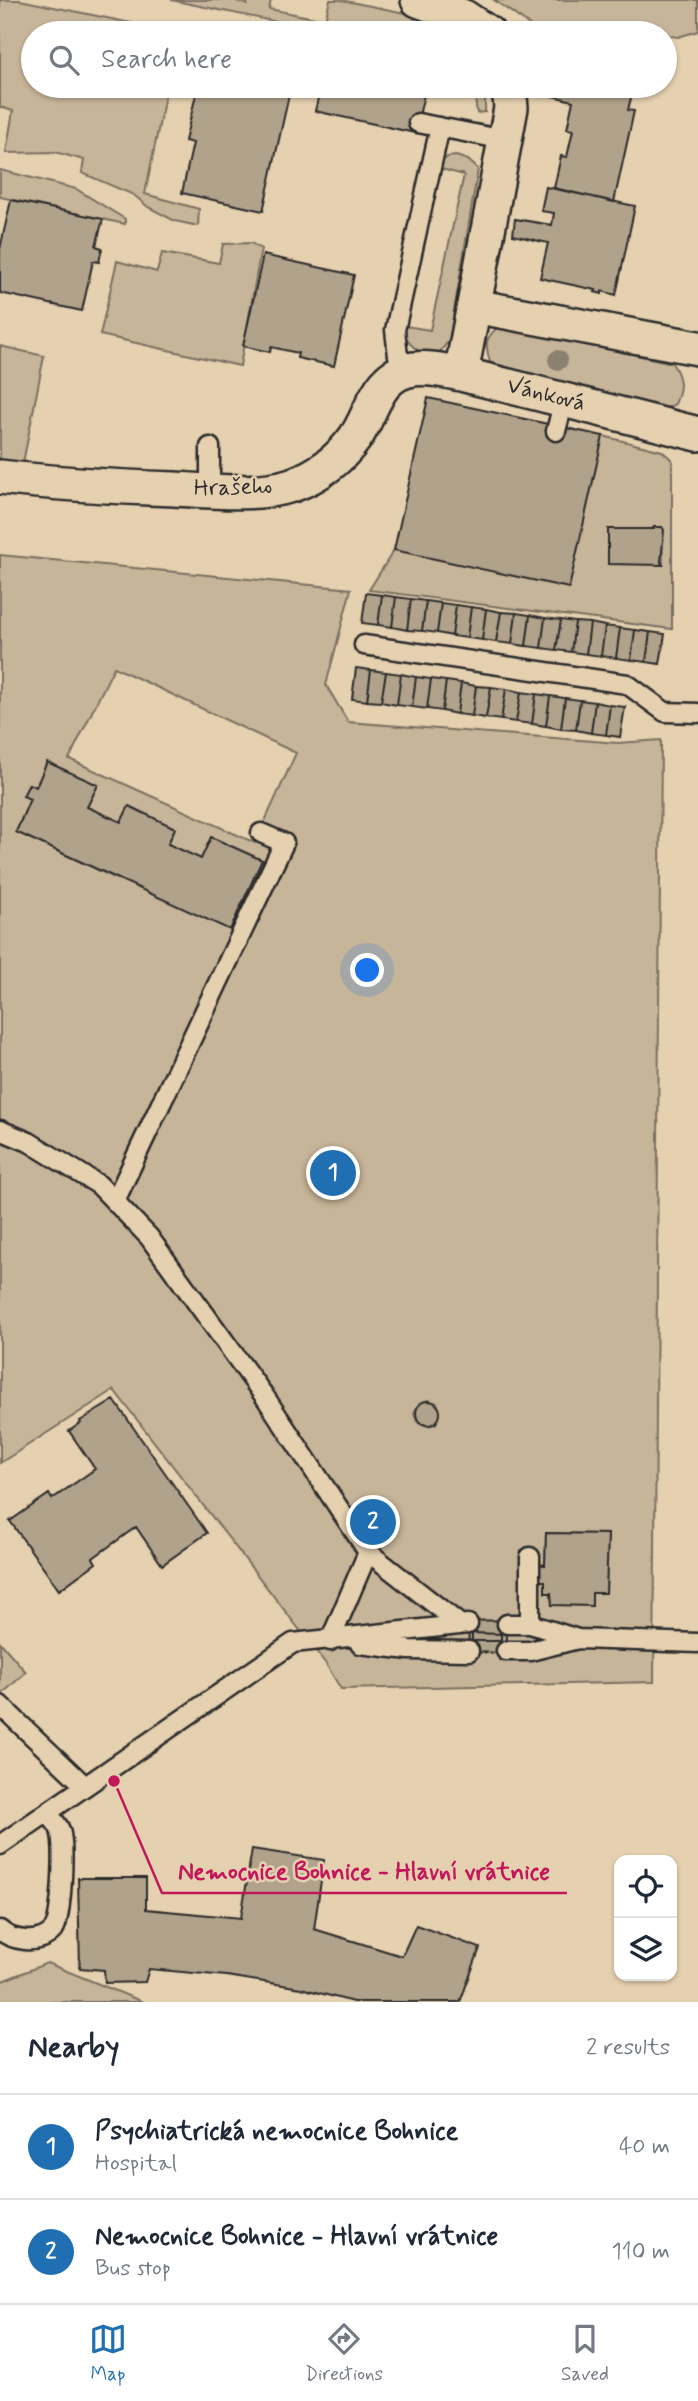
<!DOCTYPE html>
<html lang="en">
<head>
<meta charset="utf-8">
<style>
  :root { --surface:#fff; --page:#f2f2f3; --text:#1f2937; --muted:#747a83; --line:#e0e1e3; --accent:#1f6fb2 }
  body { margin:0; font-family:Mynerve,sans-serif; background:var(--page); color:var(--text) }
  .controls { position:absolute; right:21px; bottom:21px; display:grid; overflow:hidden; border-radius:14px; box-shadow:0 2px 5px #0004 }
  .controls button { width:63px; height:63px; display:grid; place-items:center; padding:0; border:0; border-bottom:2px solid var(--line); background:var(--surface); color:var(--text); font:35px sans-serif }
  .you { position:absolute; left:368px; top:971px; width:24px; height:24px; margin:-18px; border:5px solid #fff; border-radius:50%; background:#1a73e8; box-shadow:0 0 0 10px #1a73e833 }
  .badge { display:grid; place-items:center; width:46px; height:46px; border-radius:50%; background:var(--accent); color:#fff; font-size:23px; font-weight:700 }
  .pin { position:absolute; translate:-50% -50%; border:4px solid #fff; box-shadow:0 2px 7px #0006 }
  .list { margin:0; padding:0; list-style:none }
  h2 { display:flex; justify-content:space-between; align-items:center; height:91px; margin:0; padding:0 28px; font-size:30px }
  h2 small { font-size:23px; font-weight:400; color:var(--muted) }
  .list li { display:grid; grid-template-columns:46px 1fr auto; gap:21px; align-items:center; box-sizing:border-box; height:105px; padding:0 28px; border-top:2px solid var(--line) }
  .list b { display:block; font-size:26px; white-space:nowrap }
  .list p { margin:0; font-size:23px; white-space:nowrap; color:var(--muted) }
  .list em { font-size:23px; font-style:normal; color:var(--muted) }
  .icon { flex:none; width:38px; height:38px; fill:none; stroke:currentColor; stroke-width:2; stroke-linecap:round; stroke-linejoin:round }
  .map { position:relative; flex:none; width:698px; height:2002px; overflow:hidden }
  .search { position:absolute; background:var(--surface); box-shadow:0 2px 5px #0004; left:21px; right:21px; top:21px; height:77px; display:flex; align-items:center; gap:18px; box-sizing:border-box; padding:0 24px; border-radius:38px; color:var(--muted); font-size:26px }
  .sheet { height:301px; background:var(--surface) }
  nav { display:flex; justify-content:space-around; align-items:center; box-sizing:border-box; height:98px; border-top:2px solid var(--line); background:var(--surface); font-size:19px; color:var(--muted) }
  nav a { display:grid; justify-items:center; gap:4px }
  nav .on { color:var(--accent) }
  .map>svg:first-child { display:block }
</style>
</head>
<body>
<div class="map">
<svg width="698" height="2002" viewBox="0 0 698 2002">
  <rect width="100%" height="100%" fill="#e5d0af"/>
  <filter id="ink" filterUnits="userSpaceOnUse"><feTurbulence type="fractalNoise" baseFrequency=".0143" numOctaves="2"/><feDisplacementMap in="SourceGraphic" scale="14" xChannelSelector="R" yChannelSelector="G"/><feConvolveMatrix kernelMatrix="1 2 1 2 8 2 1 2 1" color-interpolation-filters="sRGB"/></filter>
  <g filter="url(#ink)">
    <path fill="#c7b599" stroke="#797062" stroke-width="2" fill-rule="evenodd" d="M 0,0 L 20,0 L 179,33 L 33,33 L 33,86 L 167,86 L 145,194 L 199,209 L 198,226 L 175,221 L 148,207 L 134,195 L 82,173 L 84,160 L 55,152 L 6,153 L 13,111 L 0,107 Z
      M 171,0 L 234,0 L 247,5 L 248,0 L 271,0 L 269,9 L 325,20 L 330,0 L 341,0 L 415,15 L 412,33 L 331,33 Z
      M 494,0 L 698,0 L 698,31 L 678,37 L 665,35 L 665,33 L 619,28 L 618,33 L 552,33 L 535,29 Z
      M 469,86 L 485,86 L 485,112 L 477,113 L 475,98 Z
      M 456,156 L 468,160 L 478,169 L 449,341 L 437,355 C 419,353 411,349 403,332 L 406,326 L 430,330 L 464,175 L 441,169 L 440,164 L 447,157 Z
      M 0,170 L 76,189 L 125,219 L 125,224 L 0,197 Z
      M 251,243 L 261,249 L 240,366 L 100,335 L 117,261 L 157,272 L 162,253 L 219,263 L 223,244 Z
      M 501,325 L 672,363 C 682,378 682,388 675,404 L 667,408 L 499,370 L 491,366 C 485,345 483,338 501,325 Z
      M 0,346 L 44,356 L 22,468 L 0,463 Z
      M 603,436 L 662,451 L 672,460 L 672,629 L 369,590 L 394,550 ZM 654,527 L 662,527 L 663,564 L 608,564 L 608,562 Z
      M 0,555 L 351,589 L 326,685 L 348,722 L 618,743 L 661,740 L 654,1682 L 341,1689 L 326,1664 L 114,1390 L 0,1463 ZM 114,667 L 296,753 L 255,843 L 69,759 ZM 47,763 L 97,785 L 87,807 L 121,822 L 129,807 L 175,828 L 168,844 L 201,859 L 212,837 L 262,860 L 131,884 L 115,878 L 16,832 L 30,799 L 24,796 L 28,784 L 36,787 ZM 428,1400 L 437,1403 L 440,1413 L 436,1424 L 427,1426 L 418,1422 L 414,1413 L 419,1403 ZM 546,1533 L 608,1534 L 606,1593 L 592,1593 L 592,1606 L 552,1604 L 551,1593 L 545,1593 L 545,1581 L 538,1581 L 537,1565 L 545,1565 Z
      M 0,1642 L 26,1672 L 0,1696 Z
      M 47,1963 L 143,2002 L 144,2002 L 0,2002 L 0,1982 Z"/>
    <path fill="#b1a28b" stroke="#2b2b2b" stroke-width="2" d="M 198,86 L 291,86 L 263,211 L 182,193 L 193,143 L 185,141 Z
      M 321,86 L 426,86 L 415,133 L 315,111 Z
      M 549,86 L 634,86 L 628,110 L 634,111 L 614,202 L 554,188 L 561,156 L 567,157 L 573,130 L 567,129 L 573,101 L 548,95 Z
      M 546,187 L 635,206 L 616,295 L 602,291 L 602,294 L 595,292 L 596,290 L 540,278 L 548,243 L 513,235 L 515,219 L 552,225 L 554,213 L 541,211 Z
      M 11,200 L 103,219 L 96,246 L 102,248 L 99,262 L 93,261 L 82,311 L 0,293 L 0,249 Z
      M 263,255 L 354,275 L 334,366 L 297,358 L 298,353 L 271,347 L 270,352 L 243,346 Z
      M 428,398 L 603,436 L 569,588 L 394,550 Z
      M 654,527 L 662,527 L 664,530 L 661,562 L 663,565 L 608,564 L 608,529 L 654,529 Z
      M 366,593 L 382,595 L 378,625 L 362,623 Z
      M 382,595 L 396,597 L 392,627 L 378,625 Z
      M 396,597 L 411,599 L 407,630 L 392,627 Z
      M 411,599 L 426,601 L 422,631 L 407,630 Z
      M 426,601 L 441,603 L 437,633 L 422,631 Z
      M 441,603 L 456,605 L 452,636 L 437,633 Z
      M 456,605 L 471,607 L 467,638 L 452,636 Z
      M 471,607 L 486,609 L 482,640 L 467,638 Z
      M 486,609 L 501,612 L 496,642 L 482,640 Z
      M 501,612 L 516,613 L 512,644 L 496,642 Z
      M 516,613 L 530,615 L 526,646 L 512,644 Z
      M 530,615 L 545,618 L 541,648 L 526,646 Z
      M 545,618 L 561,620 L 556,650 L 541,648 Z
      M 561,620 L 575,622 L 571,652 L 556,650 Z
      M 575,622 L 590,623 L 586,654 L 571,652 Z
      M 590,623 L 605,626 L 601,656 L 586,654 Z
      M 605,626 L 620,628 L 616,658 L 601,656 Z
      M 620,628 L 635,630 L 631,660 L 616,658 Z
      M 635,630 L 650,632 L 646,662 L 631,660 Z
      M 650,632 L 665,634 L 660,664 L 646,662 Z
      M 356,668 L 371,670 L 367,701 L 352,699 Z
      M 371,670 L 386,672 L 381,702 L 367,701 Z
      M 386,672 L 401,674 L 397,705 L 381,702 Z
      M 401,674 L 416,677 L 412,707 L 397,705 Z
      M 416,677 L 431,679 L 427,709 L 412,707 Z
      M 431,679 L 446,681 L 442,711 L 427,709 Z
      M 446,681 L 461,683 L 457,714 L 442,711 Z
      M 461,683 L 476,686 L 472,716 L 457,714 Z
      M 476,686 L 491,687 L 486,718 L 472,716 Z
      M 491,687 L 506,689 L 501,720 L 486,718 Z
      M 506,689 L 521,692 L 516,722 L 501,720 Z
      M 521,692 L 536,694 L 532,724 L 516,722 Z
      M 536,694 L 550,696 L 546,726 L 532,724 Z
      M 550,696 L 565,698 L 561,729 L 546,726 Z
      M 565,698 L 580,700 L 576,730 L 561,729 Z
      M 580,700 L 595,702 L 591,733 L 576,730 Z
      M 595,702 L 610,705 L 606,735 L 591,733 Z
      M 610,705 L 625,707 L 620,737 L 606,735 Z
      M 47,762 L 98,785 L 87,807 L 121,822 L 129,806 L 175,828 L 168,844 L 201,859 L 211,837 L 262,860 L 230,930 L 16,832 L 30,799 L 23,796 L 29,784 L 36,787 Z
      M 114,1400 L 207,1533 L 162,1565 L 136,1527 L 93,1558 L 96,1563 L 59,1590 L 10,1521 L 49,1494 L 52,1499 L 95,1469 L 69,1431 L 81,1423 L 80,1421 Z
      M416 1413a12 12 0 1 1 24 0a12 12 0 1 1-24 0Z
      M 546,1533 L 608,1534 L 606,1593 L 592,1593 L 592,1606 L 552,1605 L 551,1593 L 545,1593 L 545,1581 L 537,1581 L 537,1564 L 545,1565 Z
      M 508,1620 L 506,1653 L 469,1652 L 468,1621 Z
      M 472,1633 L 501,1634 L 501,1641 L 472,1641 Z
      M 252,1849 L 324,1860 L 314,1929 L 402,1956 L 416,1925 L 480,1948 L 460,2002 L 353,2002 L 301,1988 L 227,1976 L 149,1969 L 145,1982 L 105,1983 L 104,1970 L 80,1968 L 78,1878 L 146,1878 L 146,1909 L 241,1918 Z"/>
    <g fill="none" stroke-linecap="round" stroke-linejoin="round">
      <g stroke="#2b2b2b" stroke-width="23">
        <path id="service" d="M 418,123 L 505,140
          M 412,369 L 398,356 L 395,330 L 440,127
          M 556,431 L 564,400
          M 210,447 L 210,491
          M 364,645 L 627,684 L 665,712 L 698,713
          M 0,1130 L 29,1142 L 99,1185 L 149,1237 L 265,1397 L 368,1552 L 461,1625
          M 115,1201 L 284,843 L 261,833
          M 530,1557 L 530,1624
          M 507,1624 L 530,1624 L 578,1639 L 698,1643
          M 330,1641 L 368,1552
          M 360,1644 L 409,1650 L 469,1651
          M 506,1651 L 530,1651 L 578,1639
          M 0,1705 L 85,1786
          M 0,1845 L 293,1643 L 468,1624
          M 0,1930 C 7,1937 15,1939 25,1940 C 36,1941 47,1938 54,1929 C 62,1917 65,1845 60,1830 C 58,1824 52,1818 47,1813"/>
      </g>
      <g stroke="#2b2b2b" stroke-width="38">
        <path id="minor" d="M 418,0 L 464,17 L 488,33
          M 509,86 L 511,108 L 461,374 L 698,434
          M 474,306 L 698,348
          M 0,477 C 58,484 117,487 175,489 C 210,491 259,496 292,485 C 317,476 339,460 355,438 C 373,413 376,373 414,369 C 429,367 446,371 461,374"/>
      </g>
      <use href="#service" stroke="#e5d0af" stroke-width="18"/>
      <use href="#minor" stroke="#e5d0af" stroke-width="33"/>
    </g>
    <circle fill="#8b8170" cx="558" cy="360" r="10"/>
  </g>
  <g text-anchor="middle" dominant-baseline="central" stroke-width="5" stroke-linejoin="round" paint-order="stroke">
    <g font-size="23" fill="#2b2b2b" stroke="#e5d0af">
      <text transform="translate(546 395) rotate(14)">Vánková</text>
      <text transform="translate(233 488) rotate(-2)">Hrašeho</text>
    </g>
  </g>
  <path fill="none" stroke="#c2185b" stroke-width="2.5" d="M114 1781L162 1893H567"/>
  <circle fill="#c2185b" stroke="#e5d0af" stroke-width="2.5" cx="114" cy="1781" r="7"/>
  <g font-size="24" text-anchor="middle" font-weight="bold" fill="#c2185b" stroke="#e5d0af" stroke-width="5" stroke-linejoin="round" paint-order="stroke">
    <text x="364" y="1879">Nemocnice Bohnice - Hlavní vrátnice</text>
  </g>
</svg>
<div class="controls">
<button><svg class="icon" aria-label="locate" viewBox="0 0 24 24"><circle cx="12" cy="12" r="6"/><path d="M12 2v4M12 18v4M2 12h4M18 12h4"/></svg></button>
<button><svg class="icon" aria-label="layers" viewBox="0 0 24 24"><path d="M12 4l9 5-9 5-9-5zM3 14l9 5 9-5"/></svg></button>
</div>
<div class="you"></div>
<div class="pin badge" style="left:333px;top:1173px">1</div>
<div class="pin badge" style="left:373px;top:1522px">2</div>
<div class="search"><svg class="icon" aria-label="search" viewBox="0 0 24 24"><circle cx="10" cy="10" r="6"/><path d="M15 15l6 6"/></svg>Search here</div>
</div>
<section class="sheet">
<h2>Nearby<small>2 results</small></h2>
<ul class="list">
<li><span class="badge">1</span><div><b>Psychiatrická nemocnice Bohnice</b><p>Hospital</p></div><em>40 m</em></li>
<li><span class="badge">2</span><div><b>Nemocnice Bohnice - Hlavní vrátnice</b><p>Bus stop</p></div><em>110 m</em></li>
</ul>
</section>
<nav>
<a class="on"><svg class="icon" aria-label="map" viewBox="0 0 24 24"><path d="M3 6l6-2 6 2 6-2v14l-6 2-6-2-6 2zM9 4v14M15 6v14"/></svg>Map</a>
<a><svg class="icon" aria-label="directions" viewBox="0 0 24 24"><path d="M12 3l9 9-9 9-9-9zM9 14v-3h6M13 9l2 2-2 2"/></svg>Directions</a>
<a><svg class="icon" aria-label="saved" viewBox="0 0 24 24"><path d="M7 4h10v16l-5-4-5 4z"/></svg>Saved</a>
</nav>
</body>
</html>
